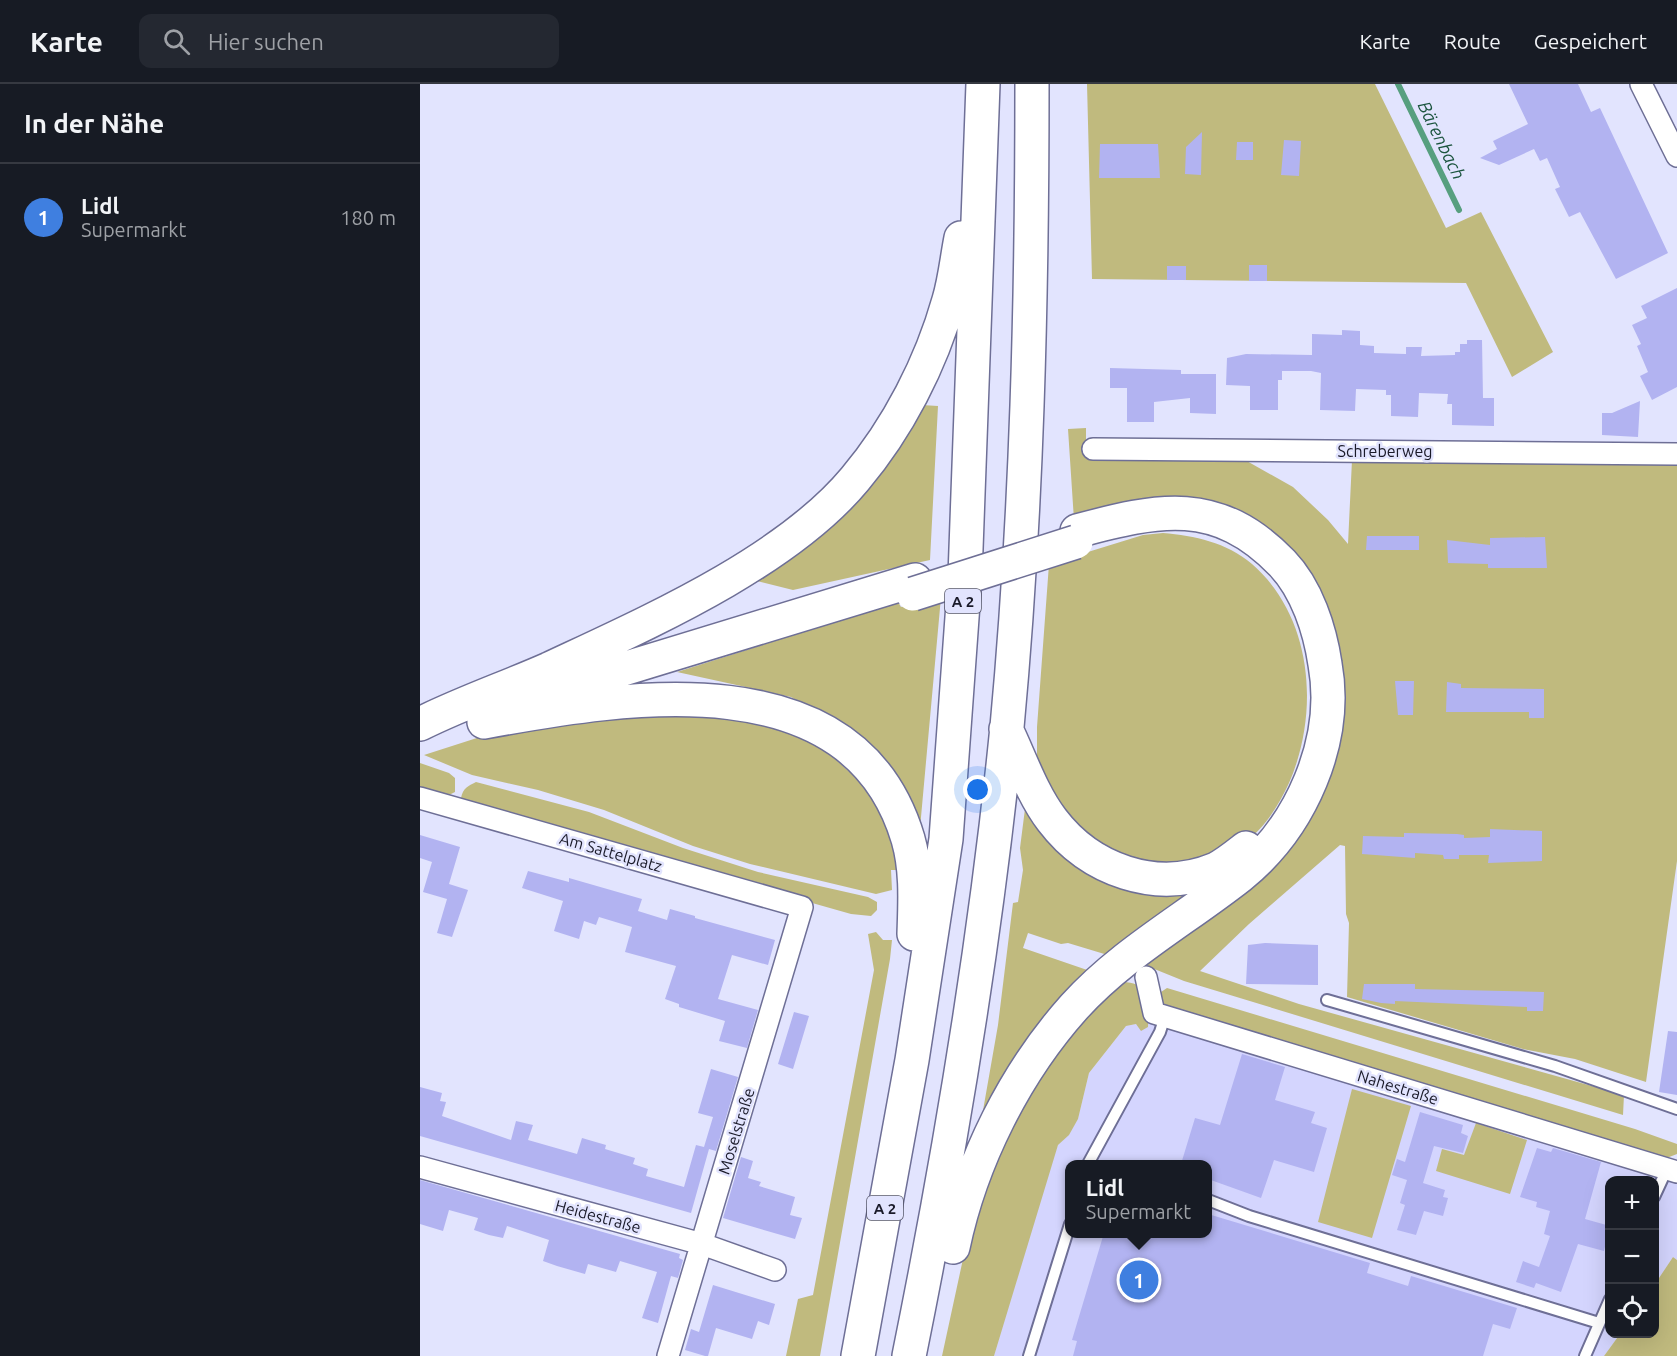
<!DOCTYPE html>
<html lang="de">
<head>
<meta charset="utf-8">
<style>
  :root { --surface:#171b24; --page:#242831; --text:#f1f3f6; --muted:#9ea1a6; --line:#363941; --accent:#0b8043 }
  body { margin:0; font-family:Ubuntu,sans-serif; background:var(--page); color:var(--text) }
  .controls { position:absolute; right:18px; bottom:18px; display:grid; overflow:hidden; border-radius:12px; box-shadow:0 6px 24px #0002 }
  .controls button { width:54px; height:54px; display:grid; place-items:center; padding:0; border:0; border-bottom:2px solid var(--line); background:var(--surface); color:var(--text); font:30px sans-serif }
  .you { position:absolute; left:558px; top:706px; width:21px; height:21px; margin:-15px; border:4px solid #fff; border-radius:50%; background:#1a73e8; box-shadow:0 0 0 9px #1a73e833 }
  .badge { display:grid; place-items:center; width:39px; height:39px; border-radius:50%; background:var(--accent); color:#fff; font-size:20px; font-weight:700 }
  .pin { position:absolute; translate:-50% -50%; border:3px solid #fff; box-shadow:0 2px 6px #0006 }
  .popup { position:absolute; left:645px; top:1076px; width:147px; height:78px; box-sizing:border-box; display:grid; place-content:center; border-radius:12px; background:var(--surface); filter:drop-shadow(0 2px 4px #0005); font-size:20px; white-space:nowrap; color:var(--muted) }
  .popup b { font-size:22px; color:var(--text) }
  .popup::after { content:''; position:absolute; left:50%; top:100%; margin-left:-12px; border:12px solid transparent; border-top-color:var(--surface) }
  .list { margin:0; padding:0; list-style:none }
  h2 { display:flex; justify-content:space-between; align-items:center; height:78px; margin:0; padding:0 24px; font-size:26px }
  h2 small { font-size:20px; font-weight:400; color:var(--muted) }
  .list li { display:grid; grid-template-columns:39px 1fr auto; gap:18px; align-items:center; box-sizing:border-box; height:108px; padding:0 24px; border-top:2px solid var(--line) }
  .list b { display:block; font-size:22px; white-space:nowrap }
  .list p { margin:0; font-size:20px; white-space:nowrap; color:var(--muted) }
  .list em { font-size:20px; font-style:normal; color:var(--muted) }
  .icon { flex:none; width:33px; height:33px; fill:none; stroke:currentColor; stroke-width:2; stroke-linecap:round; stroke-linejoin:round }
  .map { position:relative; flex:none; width:1257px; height:1272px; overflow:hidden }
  header { display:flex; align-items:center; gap:36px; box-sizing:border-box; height:84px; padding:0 30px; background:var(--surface); border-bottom:2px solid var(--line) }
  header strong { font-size:28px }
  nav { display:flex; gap:33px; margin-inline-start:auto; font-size:21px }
  .search { width:420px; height:54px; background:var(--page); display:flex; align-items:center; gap:15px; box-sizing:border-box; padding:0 21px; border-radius:12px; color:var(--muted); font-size:22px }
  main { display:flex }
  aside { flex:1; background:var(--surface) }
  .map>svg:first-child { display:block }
</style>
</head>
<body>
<header>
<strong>Karte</strong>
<div class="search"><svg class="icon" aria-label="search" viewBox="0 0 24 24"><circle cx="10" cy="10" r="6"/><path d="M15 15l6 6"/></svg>Hier suchen</div>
<nav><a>Karte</a><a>Route</a><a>Gespeichert</a></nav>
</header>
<main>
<aside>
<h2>In der Nähe<small></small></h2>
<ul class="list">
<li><span class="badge" style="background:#3f7fe0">1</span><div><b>Lidl</b><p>Supermarkt</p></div><em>180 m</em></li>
</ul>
</aside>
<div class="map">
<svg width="1257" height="1272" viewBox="0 0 1257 1272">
  <rect width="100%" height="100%" fill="#e2e4fe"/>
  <path fill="#d4d5fe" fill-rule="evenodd" d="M 737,918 L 1257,1078 L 1257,1176 L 1253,1173 L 1235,1200 L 1234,1096 L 1190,1096 L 1190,1250 L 1200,1250 L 1184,1272 L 574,1272 L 624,1100 L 638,1061 L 649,1050 L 658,1035 L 669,989 L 706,942 L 716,940 L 720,944 L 729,919 ZM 650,1080 L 788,1080 L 788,1150 L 650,1150 Z"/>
  <path fill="#c0ba7e" d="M 667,0 L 955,0 L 1026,144 L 1061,128 L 1133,268 L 1092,293 L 1046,199 L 672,195 Z
    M 502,321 L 518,322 L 510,476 L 373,506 L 333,496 Z
    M 666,344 L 666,375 L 825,376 L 873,403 L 908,436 L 928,460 L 932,376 L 1257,380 L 1257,777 L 1226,998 L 1155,975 L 1103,965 L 927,913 L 929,839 L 926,830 L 925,762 L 920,761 L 829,840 L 780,887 L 879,920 L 1204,1011 L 1203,1031 L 764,897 L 722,880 L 906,701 L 917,671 L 921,632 L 838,443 L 654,436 L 648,345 Z
    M 743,449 C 775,452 806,458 832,480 C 893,533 900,628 869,699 C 859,720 846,743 826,757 C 818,763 806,766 797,770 C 787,774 774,783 764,785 C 751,786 691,770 674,766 L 617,688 L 617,643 L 629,480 L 723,451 Z
    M 521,513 L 500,744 L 466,681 L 428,645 L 371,613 L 257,588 L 478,518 L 481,523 Z
    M 248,632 L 299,633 L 334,637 L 395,657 L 452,708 L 483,786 L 471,786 L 472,806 L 456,810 L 330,780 L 273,762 L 184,726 L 118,706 L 52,691 L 4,671 L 88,644 L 156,634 Z
    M 0,679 L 29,689 L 35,694 L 35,708 L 27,712 L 0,705 Z
    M 56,698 L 169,728 L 263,764 L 338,788 L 448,813 L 457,818 L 457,826 L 451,832 L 431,830 L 47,721 L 41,714 C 43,704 48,702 56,698 Z
    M 606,717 L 627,750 L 792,800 L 691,872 L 648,859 L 641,860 L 608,849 L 603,864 L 673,888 L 558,1055 L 578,941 L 593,819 L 598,818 L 603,786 L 600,764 Z
    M 456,848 L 463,856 L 472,856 L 470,875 L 400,1272 L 366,1272 L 378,1215 L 393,1211 L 454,886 L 448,850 Z
    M 701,898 C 731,897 729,920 728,943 L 721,947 L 716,940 L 706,942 L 669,989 L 658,1035 L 649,1051 L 638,1061 L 574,1272 L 522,1272 L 551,1138 L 572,1076 L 638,962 Z
    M 747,904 L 1215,1045 L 1257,1060 L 1257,1070 L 1244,1075 L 737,918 L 735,912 Z
    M 932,1005 L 991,1022 L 952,1154 L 898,1138 Z
    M 1056,1039 L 1107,1056 L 1090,1110 L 1016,1087 L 1022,1065 L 1044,1071 Z
    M 1253,1173 L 1257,1176 L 1257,1272 L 1184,1272 L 1200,1250 L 1234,1250 L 1235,1200 Z"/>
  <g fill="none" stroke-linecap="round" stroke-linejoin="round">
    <path stroke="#579f7f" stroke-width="6" d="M 978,0 L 1039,126"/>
  </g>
  <path fill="#b2b3f1" d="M 1089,0 L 1158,0 L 1171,28 L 1180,24 L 1248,169 L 1196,195 L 1160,128 L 1149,133 L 1135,105 L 1140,103 L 1127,74 L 1120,77 L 1114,65 L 1079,81 L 1060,74 L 1077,65 L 1073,57 L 1108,40 Z
    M 782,48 L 781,91 L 765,90 L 766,63 Z
    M 864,56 L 881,57 L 879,92 L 861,91 Z
    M 817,58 L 833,58 L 833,76 L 816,76 Z
    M 680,60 L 738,60 L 740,94 L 679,94 Z
    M 829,181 L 847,181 L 847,197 L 829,197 Z
    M 747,182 L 766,182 L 766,196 L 747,196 Z
    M 1257,204 L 1257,303 L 1232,316 L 1220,292 L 1228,288 L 1217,262 L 1221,260 L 1212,241 L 1227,234 L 1221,222 Z
    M 922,246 L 940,247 L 940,261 L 954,262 L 954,269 L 986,270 L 986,263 L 1002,263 L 1001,272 L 1035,271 L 1035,268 L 1040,268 L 1040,260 L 1047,260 L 1047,256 L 1062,256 L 1063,314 L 1074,314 L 1074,342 L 1032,341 L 1032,320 L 1027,320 L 1028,310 L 999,309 L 998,333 L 971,332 L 971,311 L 966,311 L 966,306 L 936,305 L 935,327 L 900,326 L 901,289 L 891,287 L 862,287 L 862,296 L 858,296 L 858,326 L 830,326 L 830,302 L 806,301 L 807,274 L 826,270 L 892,271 L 892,250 L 922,251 Z
    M 690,284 L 761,286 L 761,290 L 796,290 L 796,330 L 770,329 L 770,314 L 734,318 L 734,338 L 707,338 L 707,304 L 690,304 Z
    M 1220,317 L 1218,353 L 1182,351 L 1182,329 L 1192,329 Z
    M 947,452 L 999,452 L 999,466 L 946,466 Z
    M 1125,453 L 1127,484 L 1068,484 L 1068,480 L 1028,479 L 1027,456 L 1070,461 L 1070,454 Z
    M 975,597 L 994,597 L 993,631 L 978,631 Z
    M 1027,598 L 1041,600 L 1041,604 L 1124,605 L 1124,634 L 1109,634 L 1109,628 L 1026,628 Z
    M 1070,745 L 1122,747 L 1122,777 L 1068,779 L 1069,771 L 1039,771 L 1039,775 L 1024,775 L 1023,771 L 995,769 L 995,774 L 942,770 L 943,752 L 984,753 L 984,749 L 1037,750 L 1044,751 L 1044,754 L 1070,753 Z
    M 0,751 L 40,763 L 29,800 L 48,806 L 32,853 L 17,849 L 27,815 L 3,808 L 12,778 L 0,774 Z
    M 108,787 L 149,798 L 149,794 L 222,815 L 218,827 L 247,836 L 250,825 L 275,832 L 275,834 L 355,856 L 348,881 L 312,871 L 298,915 L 338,926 L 327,964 L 299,957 L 305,937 L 259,923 L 259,920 L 245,915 L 256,882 L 205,868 L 212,843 L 179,833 L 176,841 L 164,837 L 159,855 L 134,847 L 143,817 L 102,804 Z
    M 845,859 L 898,861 L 898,901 L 826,900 L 828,861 Z
    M 944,900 L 995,900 L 995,905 L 1124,908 L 1123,927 L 1107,927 L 1107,923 L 975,917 L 975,920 L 961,919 L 942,915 Z
    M 374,928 L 389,932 L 373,985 L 358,980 Z
    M 1248,947 L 1257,948 L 1257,1011 L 1239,1008 Z
    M 822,970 L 865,983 L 855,1016 L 895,1028 L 891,1039 L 907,1044 L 894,1088 L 854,1076 L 841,1114 L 788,1095 L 788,1080 L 761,1080 L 775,1034 L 800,1041 Z
    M 291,985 L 318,993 L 296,1067 L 289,1065 L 271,1129 L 0,1052 L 0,1003 L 22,1009 L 20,1017 L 26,1018 L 22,1032 L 91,1056 L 96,1037 L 113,1041 L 108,1056 L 157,1070 L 162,1054 L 186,1061 L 185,1065 L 215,1074 L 213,1080 L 228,1085 L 226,1092 L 264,1103 L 276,1061 L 284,1063 L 293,1033 L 278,1029 Z
    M 1000,1028 L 1043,1041 L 1041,1049 L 1048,1052 L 1043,1069 L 1014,1062 L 1003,1099 L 1025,1106 L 1023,1113 L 1028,1114 L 1023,1132 L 1004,1127 L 996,1151 L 977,1146 L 985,1121 L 980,1119 L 987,1096 L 972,1091 L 977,1075 L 985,1078 Z
    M 1117,1064 L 1131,1068 L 1133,1064 L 1181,1078 L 1165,1135 L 1190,1142 L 1184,1167 L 1158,1160 L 1141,1208 L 1116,1199 L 1114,1204 L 1096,1198 L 1103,1177 L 1119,1183 L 1130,1152 L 1124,1150 L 1130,1127 L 1116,1123 L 1117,1118 L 1100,1113 Z
    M 321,1073 L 333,1077 L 328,1094 L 341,1098 L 339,1102 L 375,1113 L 370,1131 L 382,1134 L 375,1155 L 303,1134 Z
    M 0,1096 L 260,1170 L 259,1174 L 263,1176 L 258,1194 L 251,1192 L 238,1239 L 222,1234 L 237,1188 L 200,1177 L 196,1188 L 168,1180 L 165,1190 L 137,1182 L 123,1177 L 129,1156 L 87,1142 L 83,1154 L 69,1151 L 54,1146 L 58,1134 L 29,1126 L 23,1147 L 0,1140 Z
    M 788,1130 L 950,1179 L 947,1189 L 988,1202 L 991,1192 L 1097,1224 L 1090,1245 L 1073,1240 L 1063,1272 L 653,1272 L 657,1257 L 652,1256 L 684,1149 L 788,1149 Z
    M 293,1201 L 355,1220 L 349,1241 L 338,1237 L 332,1255 L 296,1244 L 288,1272 L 285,1272 L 265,1266 L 271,1245 L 279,1248 Z"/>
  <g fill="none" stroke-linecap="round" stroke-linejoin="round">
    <g stroke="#6e6f96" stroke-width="14">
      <path id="service" d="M 907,916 L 1135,982 L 1257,1025
        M 668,1080 L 740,948 L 745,932
        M 1234,1113 L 1247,1085
        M 788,1116 L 829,1132 L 1179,1239
        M 609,1272 L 650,1140
        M 1165,1272 L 1190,1215"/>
    </g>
    <g stroke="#6e6f96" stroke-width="24">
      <path id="minor" d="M 1221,0 L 1257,72
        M 673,365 L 1257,370
        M 0,714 L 382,823 L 248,1272
        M 726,893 L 734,929 L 1257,1088
        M 0,1083 L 282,1160 L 355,1186"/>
    </g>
    <g stroke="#6e6f96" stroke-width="36">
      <path id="motorway" d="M 115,612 L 495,496
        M 64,638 C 206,612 434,573 488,755 C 497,786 495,819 494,850
        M 0,640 C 42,619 86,604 129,585 C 227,539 365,479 435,395 C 478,344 511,280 529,216 C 535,196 537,174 541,154
        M 586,645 C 600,674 612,710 632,736 C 670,786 736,810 796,785 C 806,780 817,771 826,764
        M 533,1163 C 551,1077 595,989 654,923 C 702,870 764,836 820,792 C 881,743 919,657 905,580 C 900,546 887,505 862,479 C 797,412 739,425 657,447
        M 438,1272 L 492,976 L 526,755 L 545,492 L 563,0
        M 489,1272 C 531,1064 566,854 587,643 C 607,429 612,215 612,0"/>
    </g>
    <use href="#service" stroke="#fff" stroke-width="10"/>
    <use href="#minor" stroke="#fff" stroke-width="21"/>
    <use href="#motorway" stroke="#fff" stroke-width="33"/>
    <g stroke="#6e6f96" stroke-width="36" stroke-linecap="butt">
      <path id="motorway-bridge" d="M 493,510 L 656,458"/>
    </g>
    <use href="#motorway-bridge" stroke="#fff" stroke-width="33"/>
  </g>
  <g text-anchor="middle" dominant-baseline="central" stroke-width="5" stroke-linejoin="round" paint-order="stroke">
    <g fill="#e2e4fe" stroke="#565769" stroke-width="1.5">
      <rect x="525" y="505" width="36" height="24" rx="4.5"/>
      <rect x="447" y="1112" width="36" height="24" rx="4.5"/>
    </g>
    <g font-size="15" font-weight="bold" fill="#1a1a29">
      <text x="543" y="517">A 2</text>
      <text x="465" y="1124">A 2</text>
    </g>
    <g font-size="16" fill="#1a1a29" stroke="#e2e4fe">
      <text x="965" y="367">Schreberweg</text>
      <text transform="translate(191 768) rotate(16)">Am Sattelplatz</text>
      <text transform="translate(978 1003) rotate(17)">Nahestraße</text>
      <text transform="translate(316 1047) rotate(-73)">Moselstraße</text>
      <text transform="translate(178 1132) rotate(15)">Heidestraße</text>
    </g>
    <g font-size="18" font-style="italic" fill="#1b543e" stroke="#e2e4fe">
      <text transform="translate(1022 56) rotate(64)">Bärenbach</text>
    </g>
  </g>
</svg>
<div class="controls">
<button>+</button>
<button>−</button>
<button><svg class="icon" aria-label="locate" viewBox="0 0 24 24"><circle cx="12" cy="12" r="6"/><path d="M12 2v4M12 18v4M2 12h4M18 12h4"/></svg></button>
</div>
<div class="you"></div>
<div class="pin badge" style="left:719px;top:1196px;background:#3f7fe0">1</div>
<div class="popup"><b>Lidl</b>Supermarkt</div>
</div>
</main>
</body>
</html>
